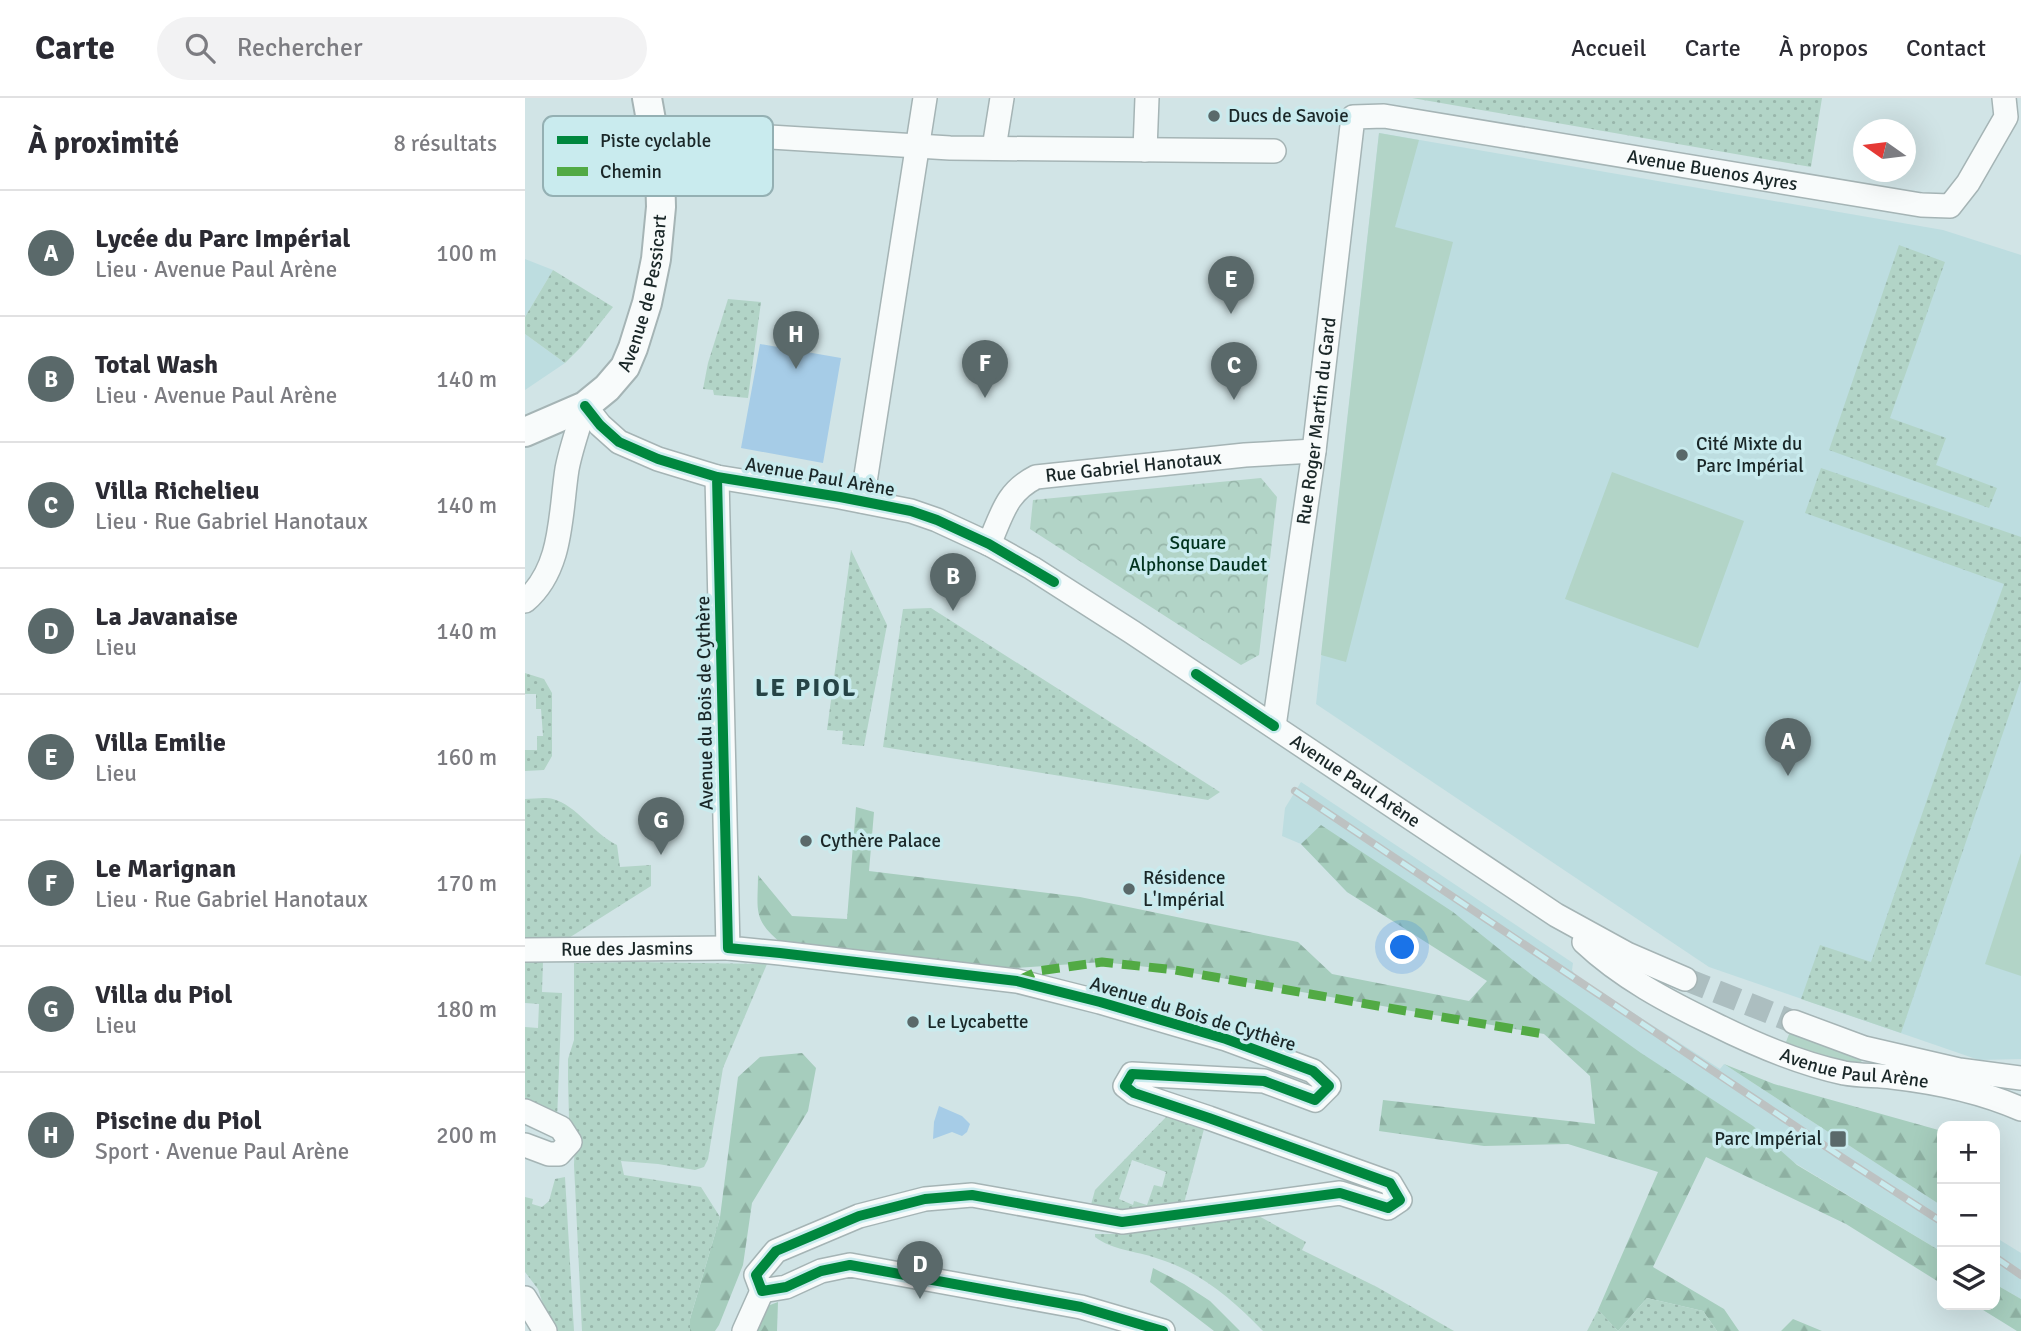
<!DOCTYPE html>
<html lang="fr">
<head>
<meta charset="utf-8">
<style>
  :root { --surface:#fff; --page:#f2f2f3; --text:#2b2b33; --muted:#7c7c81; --line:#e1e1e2; --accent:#5a696a }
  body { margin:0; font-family:Signika,sans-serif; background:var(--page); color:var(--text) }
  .controls { position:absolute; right:21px; bottom:21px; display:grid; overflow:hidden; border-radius:14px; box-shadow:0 7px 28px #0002 }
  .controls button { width:63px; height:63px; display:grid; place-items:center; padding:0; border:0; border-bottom:2px solid var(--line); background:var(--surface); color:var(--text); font:35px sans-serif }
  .compass { position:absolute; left:1328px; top:21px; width:63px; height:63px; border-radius:50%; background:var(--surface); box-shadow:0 7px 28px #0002; rotate:284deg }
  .you { position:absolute; left:878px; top:850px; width:24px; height:24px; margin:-18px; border:5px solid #fff; border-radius:50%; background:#1a73e8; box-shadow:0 0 0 10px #1a73e833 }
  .badge { display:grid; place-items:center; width:46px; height:46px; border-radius:50%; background:var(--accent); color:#fff; font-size:23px; font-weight:700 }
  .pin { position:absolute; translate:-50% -58px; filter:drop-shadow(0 2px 4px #0008) }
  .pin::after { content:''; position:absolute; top:37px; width:24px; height:21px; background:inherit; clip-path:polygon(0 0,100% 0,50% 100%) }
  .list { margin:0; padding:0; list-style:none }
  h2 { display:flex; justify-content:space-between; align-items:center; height:91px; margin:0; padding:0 28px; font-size:30px }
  h2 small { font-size:23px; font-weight:400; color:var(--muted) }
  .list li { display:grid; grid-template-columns:46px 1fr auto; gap:21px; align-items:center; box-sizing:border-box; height:126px; padding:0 28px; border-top:2px solid var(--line) }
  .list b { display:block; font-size:26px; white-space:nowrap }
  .list p { margin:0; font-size:23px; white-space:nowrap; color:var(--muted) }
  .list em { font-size:23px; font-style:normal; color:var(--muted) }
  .icon { flex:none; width:38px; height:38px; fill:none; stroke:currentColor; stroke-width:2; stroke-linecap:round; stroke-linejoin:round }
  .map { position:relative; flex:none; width:1496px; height:1233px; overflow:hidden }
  header { display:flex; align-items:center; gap:42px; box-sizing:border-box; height:98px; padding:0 35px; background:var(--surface); border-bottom:2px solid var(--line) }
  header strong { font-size:33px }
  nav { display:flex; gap:38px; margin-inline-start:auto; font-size:24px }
  .search { width:490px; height:63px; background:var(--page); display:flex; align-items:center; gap:18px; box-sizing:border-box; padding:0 24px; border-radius:38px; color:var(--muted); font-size:26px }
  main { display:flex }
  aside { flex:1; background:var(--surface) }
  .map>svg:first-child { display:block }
</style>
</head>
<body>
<header>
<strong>Carte</strong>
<div class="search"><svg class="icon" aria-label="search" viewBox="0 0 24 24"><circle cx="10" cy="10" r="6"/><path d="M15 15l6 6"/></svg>Rechercher</div>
<nav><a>Accueil</a><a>Carte</a><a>À propos</a><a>Contact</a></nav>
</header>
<main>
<aside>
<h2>À proximité<small>8 résultats</small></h2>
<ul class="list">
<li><span class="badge">A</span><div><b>Lycée du Parc Impérial</b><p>Lieu · Avenue Paul Arène</p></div><em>100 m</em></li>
<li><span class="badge">B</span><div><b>Total Wash</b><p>Lieu · Avenue Paul Arène</p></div><em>140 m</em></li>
<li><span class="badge">C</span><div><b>Villa Richelieu</b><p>Lieu · Rue Gabriel Hanotaux</p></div><em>140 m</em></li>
<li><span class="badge">D</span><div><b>La Javanaise</b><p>Lieu</p></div><em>140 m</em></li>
<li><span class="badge">E</span><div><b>Villa Emilie</b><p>Lieu</p></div><em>160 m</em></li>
<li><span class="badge">F</span><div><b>Le Marignan</b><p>Lieu · Rue Gabriel Hanotaux</p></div><em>170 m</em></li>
<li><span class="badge">G</span><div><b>Villa du Piol</b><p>Lieu</p></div><em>180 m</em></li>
<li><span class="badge">H</span><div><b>Piscine du Piol</b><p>Sport · Avenue Paul Arène</p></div><em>200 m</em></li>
</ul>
</aside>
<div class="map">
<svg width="1496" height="1233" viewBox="0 0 1496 1233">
  <defs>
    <pattern id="forest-firs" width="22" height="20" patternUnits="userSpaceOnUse" patternTransform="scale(1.75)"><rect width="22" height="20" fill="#a6cdbd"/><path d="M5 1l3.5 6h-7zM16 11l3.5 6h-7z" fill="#8eb0a2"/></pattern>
    <pattern id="park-crowns" width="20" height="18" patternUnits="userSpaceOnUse" patternTransform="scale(1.75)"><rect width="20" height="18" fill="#b2d4c7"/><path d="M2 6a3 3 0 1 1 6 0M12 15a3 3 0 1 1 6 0" fill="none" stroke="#98b6ab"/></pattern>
    <pattern id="garden-dots" width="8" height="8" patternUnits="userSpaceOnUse" patternTransform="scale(1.75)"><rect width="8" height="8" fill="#b2d4c7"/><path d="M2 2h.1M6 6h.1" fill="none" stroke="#98b6ab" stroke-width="1.8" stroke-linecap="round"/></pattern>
  </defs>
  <rect width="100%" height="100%" fill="#d1e4e6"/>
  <path fill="#bddde0" d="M 854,35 L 1418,132 L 1496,157 L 1496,961 L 1454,962 L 1184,869 L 791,606 Z
    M 0,161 L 28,172 L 0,219 Z
    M 0,236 L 40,265 L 0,292 Z
    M 776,684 L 1048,865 L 1047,872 L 1050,877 L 1195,971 L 1199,966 L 1417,1108 L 1417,1154 L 822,794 L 776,746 L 757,738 L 760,710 Z
    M 1470,1139 L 1496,1155 L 1496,1201 L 1470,1186 Z"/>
  <path fill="#b2d4c7" d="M 854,35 L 894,42 L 870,129 L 928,144 L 821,564 L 796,557 Z
    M 1087,374 L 1219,423 L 1173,550 L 1040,501 Z
    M 1496,755 L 1496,878 L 1460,866 Z
    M 1266,931 L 1338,957 L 1335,969 L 1259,949 Z"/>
  <path fill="url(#forest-firs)" d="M 331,709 L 349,714 L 344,773 L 555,799 L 773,844 L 807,876 L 944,903 L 962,883 L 822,794 L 776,746 L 796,727 L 928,814 L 1008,878 L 1116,955 L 1228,1028 L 1272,1067 L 1417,1154 L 1417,1186 L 1321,1126 L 1181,1059 L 1128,1169 L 1199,1211 L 1214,1233 L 1192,1233 L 1178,1213 L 1122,1200 L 1093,1233 L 1073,1212 L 1133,1074 L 1043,1046 L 959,1048 L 854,1033 L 858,1002 L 1070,1026 L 1065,978 L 1019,936 L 650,872 L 577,864 L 477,871 L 255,844 C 227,821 233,811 233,777 L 267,818 L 322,821 Z
    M 277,955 L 291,970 L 283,1013 L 227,1105 L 218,1167 L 194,1227 L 190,1233 L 165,1233 L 165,1221 L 195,1119 L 213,979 L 235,959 Z
    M 1199,966 L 1249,986 L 1417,1033 L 1417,1108 Z
    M 628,1170 L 659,1186 L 685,1203 L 715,1233 L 689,1233 L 625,1184 Z
    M 1470,1186 L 1496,1201 L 1496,1233 L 1492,1233 L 1450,1207 L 1470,1207 Z
    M 253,1204 L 252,1233 L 210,1233 L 215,1218 Z
    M 1268,1221 L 1297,1233 L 1256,1233 Z"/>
  <path fill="url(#park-crowns)" d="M 736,380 L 752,399 L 734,557 L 716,567 L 505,431 L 508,402 Z"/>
  <path fill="url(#garden-dots)" fill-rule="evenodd" d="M 887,0 L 1297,0 L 1286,69 Z
    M 1374,147 L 1420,164 L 1365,320 L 1421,340 L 1411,367 L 1472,390 L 1464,410 L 1304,352 Z
    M 28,172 L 88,209 L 56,249 L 40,265 L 0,236 L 0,219 Z
    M 203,201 L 236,204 L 223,300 L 189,297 L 188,292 L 178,291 L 183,265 Z
    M 1296,370 L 1496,439 L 1496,582 L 1376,935 L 1276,901 L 1295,847 L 1346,864 L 1425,635 L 1479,486 L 1280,415 Z
    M 326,452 L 362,527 L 339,648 L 317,646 L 318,633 L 302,632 Z
    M 406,510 L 695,694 L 683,702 L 358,649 L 378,511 Z
    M 0,575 L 19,581 L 27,595 L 27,658 L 19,672 L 0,673 L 0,652 L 12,652 L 12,638 L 18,638 L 16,611 L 11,611 L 11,596 L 0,596 Z
    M 0,701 C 8,701 20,699 28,701 C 51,707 69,736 92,747 L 95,769 L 126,767 L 126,788 L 39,843 L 0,842 Z
    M 0,862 L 18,863 L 17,894 L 37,895 L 32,1022 L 0,1006 L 0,929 L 13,930 L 14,906 L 0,905 Z
    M 108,864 L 242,866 L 198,970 L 183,1061 L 179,1069 L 170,1072 L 133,1066 L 96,1063 L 99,1077 L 176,1089 L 195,1119 L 165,1221 L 165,1233 L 57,1233 L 49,1067 L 50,1041 L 44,1021 L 43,981 L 43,961 L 49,942 L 49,865 Z
    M 642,1018 L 679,1031 L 659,1105 L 597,1118 L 564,1114 L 570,1092 ZM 607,1062 L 641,1074 L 637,1089 L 629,1087 L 622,1107 L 609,1103 L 608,1107 L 594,1101 Z
    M 40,1079 L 49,1233 L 27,1233 L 13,1191 L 0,1174 L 0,1099 L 8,1101 L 7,1106 L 17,1109 L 24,1103 L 30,1081 Z
    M 730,1116 L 781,1144 L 777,1152 L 852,1189 L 929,1233 L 738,1233 C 707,1201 675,1173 631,1160 C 611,1153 587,1152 570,1139 L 570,1136 L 591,1136 L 636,1127 Z
    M 1122,1200 L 1178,1213 L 1192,1233 L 1062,1233 L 1073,1212 L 1093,1233 Z"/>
  <path fill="#a6cce7" d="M 235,246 L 316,260 L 298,365 L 216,350 Z
    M 414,1008 L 437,1018 L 445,1026 L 442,1034 L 437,1038 L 427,1034 L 408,1041 L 409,1024 Z"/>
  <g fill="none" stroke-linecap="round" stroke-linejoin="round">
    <path stroke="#acbec0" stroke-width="23" stroke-dasharray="23 11" stroke-linecap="butt" d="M 1160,881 L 1269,924"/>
    <g stroke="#a5b4b5" stroke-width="26">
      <g id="minor">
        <path d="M 228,38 L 425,50 L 749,53"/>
        <path d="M 469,50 L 477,0"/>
        <path d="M 620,52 L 622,0"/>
        <path id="s1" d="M 60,308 L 75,327 L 94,344 L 133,361 L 192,379 L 315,399 L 386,413 L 412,422 L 464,446 L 507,470 L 607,534 L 1031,817 L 1102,856 L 1160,881"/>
        <path d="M 192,379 L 203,850 L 255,855 L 492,883 L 575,904 L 701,941 L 788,973 L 804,988 L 790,1002 L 739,983 L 607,976 L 600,988 L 609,995 L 684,1020 L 865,1085 L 875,1102 L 863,1110 L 815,1095 L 597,1124 L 447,1097 L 400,1101 L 334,1118 L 251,1153 L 231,1177 L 237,1193 L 261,1189 L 296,1173 L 325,1167 L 556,1209 L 638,1233"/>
        <path d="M 337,403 L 400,0"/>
        <path id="s2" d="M 464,446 C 477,417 481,394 511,379 L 720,357 L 789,353"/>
        <path d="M 0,503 C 38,471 35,416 42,371 C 46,350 54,328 60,308"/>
        <path id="s3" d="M 749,628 L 789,353 L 828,19 L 859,18 L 1396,107 L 1425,108 L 1443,85 L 1481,19 L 1479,0"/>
        <path id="s4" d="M 1059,844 C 1096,879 1143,904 1189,926 C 1231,947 1273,965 1319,975 C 1335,978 1351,977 1367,979 C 1411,984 1455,993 1496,1011"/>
        <path id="s5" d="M 0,852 L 203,850"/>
        <path d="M 1269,924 L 1339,950 L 1434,972 L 1496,980"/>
        <path d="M 0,1013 L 36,1030 L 45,1044 L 34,1056 L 24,1056 L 0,1047"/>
        <path d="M 0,1200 L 20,1233"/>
        <path d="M 219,1233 L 237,1193"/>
      </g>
    </g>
    <g stroke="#a5b4b5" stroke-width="32">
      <g id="tertiary">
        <path id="s6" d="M 0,334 L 60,308 L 82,290 L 100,269 L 108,250 L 122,205 L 131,161 L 136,109 L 135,72 L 122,0"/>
      </g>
    </g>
    <use href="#minor" stroke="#f8fbfb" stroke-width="23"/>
    <use href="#tertiary" stroke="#f8fbfb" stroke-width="28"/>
    <g stroke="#bdc2c2" stroke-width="8">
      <path id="rail" d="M 770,693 L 1318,1060 L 1417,1124
        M 1470,1159 L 1496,1177"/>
    </g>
    <use href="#rail" stroke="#c9ebee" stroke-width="5" stroke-dasharray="16" stroke-linecap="butt"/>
    <path stroke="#52aa44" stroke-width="9" stroke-dasharray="18 9" stroke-linecap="butt" d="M 492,883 L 513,873 L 577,864 L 650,872 L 881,913 L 1019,936"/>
    <g stroke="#c9ebee" stroke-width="15">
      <path id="cycleway" d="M 60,308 L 75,327 L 94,344 L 133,361 L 192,379 L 315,399 L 386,413 L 412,422 L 464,446 L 529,484
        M 192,379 L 203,850 L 255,855 L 492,883 L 575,904 L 701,941 L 788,973 L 804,988 L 790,1002 L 739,983 L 607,976 L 600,988 L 609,995 L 684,1020 L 865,1085 L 875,1102 L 863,1110 L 815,1095 L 597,1124 L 447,1097 L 400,1101 L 334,1118 L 251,1153 L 231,1177 L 237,1193 L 261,1189 L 296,1173 L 325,1167 L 556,1209 L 638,1233
        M 671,576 L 749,628"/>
    </g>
    <use href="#cycleway" stroke="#00873e" stroke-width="10"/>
  </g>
  <g fill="#5a696a" stroke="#c9ebee" stroke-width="2.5">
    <circle cx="689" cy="18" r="7"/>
    <circle cx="1157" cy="357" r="7"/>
    <circle cx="281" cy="743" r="7"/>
    <circle cx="604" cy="791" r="7"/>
    <circle cx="388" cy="924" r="7"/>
    <rect x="1304" y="1032" width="18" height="18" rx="3.5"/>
  </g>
  <g text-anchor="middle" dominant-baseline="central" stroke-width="7" stroke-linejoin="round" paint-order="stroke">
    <g font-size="19" fill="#1a2728" stroke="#c9ebee" text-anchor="start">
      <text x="703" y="18">Ducs de Savoie</text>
      <text x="1171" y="346">Cité Mixte du<tspan x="1171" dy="22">Parc Impérial</tspan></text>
      <text x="295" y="743">Cythère Palace</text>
      <text x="618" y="780">Résidence<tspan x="618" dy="22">L'Impérial</tspan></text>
      <text x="402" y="924">Le Lycabette</text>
      <text x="1297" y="1041" text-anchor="end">Parc Impérial</text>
    </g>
    <g font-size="19" fill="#1a2728" stroke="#c9ebee">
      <text stroke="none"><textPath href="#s3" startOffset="978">Avenue Buenos Ayres</textPath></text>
      <text stroke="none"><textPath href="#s6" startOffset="198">Avenue de Pessicart</textPath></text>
      <text stroke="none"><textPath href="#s3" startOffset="308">Rue Roger Martin du Gard</textPath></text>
      <text stroke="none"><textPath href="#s2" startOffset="182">Rue Gabriel Hanotaux</textPath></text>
      <text transform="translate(295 379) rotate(10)">Avenue Paul Arène</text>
      <text transform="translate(180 605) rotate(-91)">Avenue du Bois de Cythère</text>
      <text stroke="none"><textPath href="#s1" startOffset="872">Avenue Paul Arène</textPath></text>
      <text stroke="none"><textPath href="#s5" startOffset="102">Rue des Jasmins</textPath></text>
      <text transform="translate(668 916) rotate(17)">Avenue du Bois de Cythère</text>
      <text stroke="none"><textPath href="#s4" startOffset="303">Avenue Paul Arène</textPath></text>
    </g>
    <g font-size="19" fill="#02331e" stroke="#c9ebee">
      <text x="673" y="445">Square<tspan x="673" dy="22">Alphonse Daudet</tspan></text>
    </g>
    <g font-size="26" font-weight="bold" letter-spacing="2" fill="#264446" stroke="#c9ebee">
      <text x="281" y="590">LE PIOL</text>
    </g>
  </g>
  <rect x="18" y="18" width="230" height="80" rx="10" fill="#c9ebee" stroke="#94b0b3" stroke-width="2"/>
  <rect x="32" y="38" width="31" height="8" fill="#00873e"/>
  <rect x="32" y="69" width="31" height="9" fill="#52aa44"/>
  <g font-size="19" fill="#1a2728">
    <text x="75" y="49">Piste cyclable</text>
    <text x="75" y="80">Chemin</text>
  </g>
</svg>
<div class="controls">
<button>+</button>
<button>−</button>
<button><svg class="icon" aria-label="layers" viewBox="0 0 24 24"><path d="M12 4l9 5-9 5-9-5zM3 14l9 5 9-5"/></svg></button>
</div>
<svg class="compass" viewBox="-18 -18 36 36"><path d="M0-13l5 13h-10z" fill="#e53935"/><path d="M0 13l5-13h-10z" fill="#7c7c81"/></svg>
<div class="you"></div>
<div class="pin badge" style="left:1263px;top:678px">A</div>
<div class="pin badge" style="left:428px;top:513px">B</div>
<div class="pin badge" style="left:709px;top:302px">C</div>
<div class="pin badge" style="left:395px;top:1201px">D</div>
<div class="pin badge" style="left:706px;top:216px">E</div>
<div class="pin badge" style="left:460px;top:300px">F</div>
<div class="pin badge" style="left:136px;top:757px">G</div>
<div class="pin badge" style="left:271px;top:271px">H</div>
</div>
</main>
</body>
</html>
